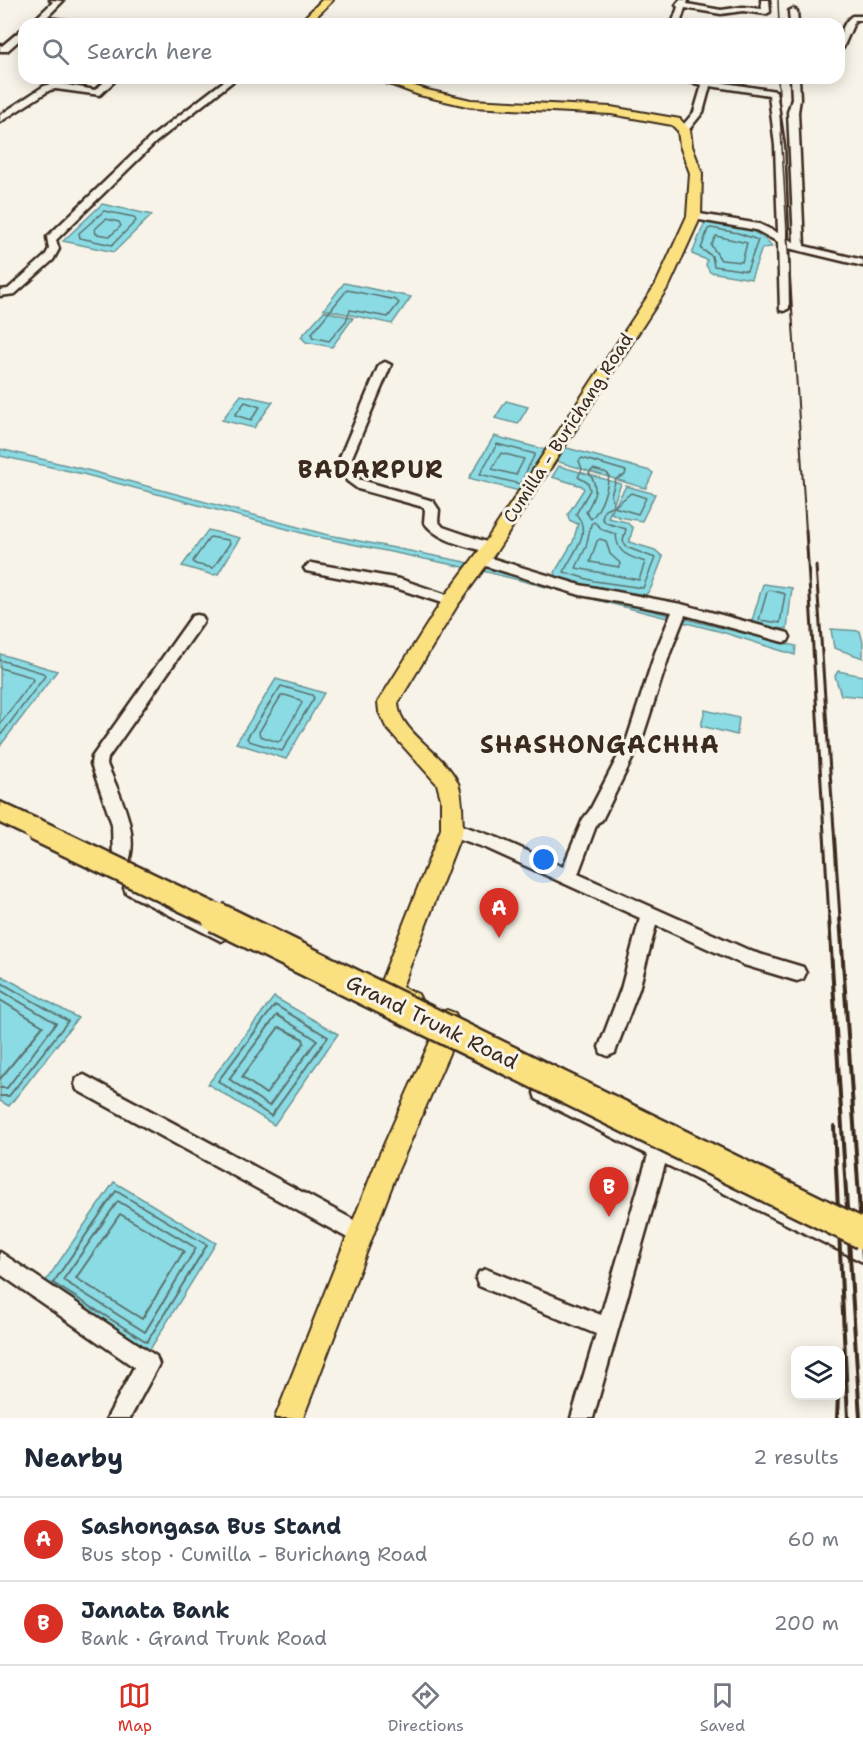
<!DOCTYPE html>
<html lang="en">
<head>
<meta charset="utf-8">
<style>
  :root { --surface:#fff; --page:#f6f6f7; --text:#1f2937; --muted:#747a83; --line:#e0e1e3; --accent:#d93025 }
  body { margin:0; font-family:"Shantell Sans",sans-serif; background:var(--page); color:var(--text) }
  .controls { position:absolute; right:18px; bottom:18px; display:grid; overflow:hidden; border-radius:12px; box-shadow:0 3px 15px #0003 }
  .controls button { width:54px; height:54px; display:grid; place-items:center; padding:0; border:0; border-bottom:2px solid var(--line); background:var(--surface); color:var(--text); font:30px sans-serif }
  .you { position:absolute; left:544px; top:860px; width:21px; height:21px; margin:-15px; border:4px solid #fff; border-radius:50%; background:#1a73e8; box-shadow:0 0 0 9px #1a73e833 }
  .badge { display:grid; place-items:center; width:39px; height:39px; border-radius:50%; background:var(--accent); color:#fff; font-size:20px; font-weight:700 }
  .pin { position:absolute; translate:-50% -50px; filter:drop-shadow(0 2px 3px #0008) }
  .pin::after { content:''; position:absolute; top:32px; width:21px; height:18px; background:inherit; clip-path:polygon(0 0,100% 0,50% 100%) }
  .list { margin:0; padding:0; list-style:none }
  h2 { display:flex; justify-content:space-between; align-items:center; height:78px; margin:0; padding:0 24px; font-size:26px }
  h2 small { font-size:20px; font-weight:400; color:var(--muted) }
  .list li { display:grid; grid-template-columns:39px 1fr auto; gap:18px; align-items:center; box-sizing:border-box; height:84px; padding:0 24px; border-top:2px solid var(--line) }
  .list b { display:block; font-size:22px; white-space:nowrap }
  .list p { margin:0; font-size:20px; white-space:nowrap; color:var(--muted) }
  .list em { font-size:20px; font-style:normal; color:var(--muted) }
  .icon { flex:none; width:33px; height:33px; fill:none; stroke:currentColor; stroke-width:2; stroke-linecap:round; stroke-linejoin:round }
  .map { position:relative; flex:none; width:863px; height:1418px; overflow:hidden }
  .search { position:absolute; background:var(--surface); box-shadow:0 3px 15px #0003; left:18px; right:18px; top:18px; height:66px; display:flex; align-items:center; gap:15px; box-sizing:border-box; padding:0 21px; border-radius:18px; color:var(--muted); font-size:22px }
  .sheet { height:246px; background:var(--surface) }
  nav { display:flex; justify-content:space-around; align-items:center; box-sizing:border-box; height:84px; border-top:2px solid var(--line); background:var(--surface); font-size:16px; color:var(--muted) }
  nav a { display:grid; justify-items:center; gap:3px }
  nav .on { color:var(--accent) }
  .map>svg:first-child { display:block }
</style>
</head>
<body>
<div class="map">
<svg width="863" height="1418" viewBox="0 0 863 1418">
  <rect width="100%" height="100%" fill="#f7f3e8"/>
  <filter id="ink" filterUnits="userSpaceOnUse"><feTurbulence type="fractalNoise" baseFrequency=".0167" numOctaves="2"/><feDisplacementMap in="SourceGraphic" scale="12" xChannelSelector="R" yChannelSelector="G"/><feConvolveMatrix kernelMatrix="1 2 1 2 8 2 1 2 1" color-interpolation-filters="sRGB"/></filter>
  <g filter="url(#ink)">
    <path fill="#8adbe4" stroke="#6a9495" stroke-width="1.5" d="M 102,204 L 152,215 L 114,252 L 63,241 Z
      M 705,222 C 728,221 759,228 772,247 L 762,248 L 751,279 L 710,272 L 706,265 L 707,260 L 692,254 Z
      M 344,283 L 411,297 L 392,324 L 324,309 Z
      M 324,311 L 353,318 L 332,347 L 306,342 L 301,337 Z
      M 241,395 L 273,402 L 254,428 L 222,420 Z
      M 506,401 L 528,407 L 518,424 L 495,418 Z
      M 494,436 L 546,450 L 523,492 L 469,478 Z
      M 567,448 L 650,471 L 653,473 L 646,488 L 644,488 L 559,462 L 557,458 L 563,449 Z
      M 0,449 L 91,471 L 324,534 L 465,562 L 571,591 L 796,646 L 795,655 L 722,632 L 483,571 L 313,536 L 83,474 L 0,456 Z
      M 559,466 L 621,484 L 608,518 L 626,522 L 633,528 L 629,542 L 655,550 L 663,557 L 651,588 L 646,595 L 593,587 L 556,578 L 555,572 L 573,542 L 578,524 L 569,520 L 568,514 L 584,489 L 582,486 L 552,477 Z
      M 626,486 L 655,494 L 642,521 L 619,517 L 611,513 Z
      M 208,530 L 240,538 L 218,574 L 213,575 L 182,566 Z
      M 763,584 L 792,588 L 787,629 L 756,627 L 751,624 Z
      M 831,629 L 860,631 L 863,642 L 863,658 L 834,648 Z
      M 0,654 L 57,671 L 0,746 Z
      M 838,671 L 863,676 L 863,697 L 841,695 L 835,676 Z
      M 276,679 L 324,693 L 286,759 L 236,743 Z
      M 705,710 L 739,718 L 737,735 L 701,726 Z
      M 0,975 L 78,1018 L 9,1106 L 0,1101 Z
      M 274,997 L 338,1034 L 274,1125 L 208,1084 Z
      M 114,1182 L 216,1243 L 149,1351 L 43,1285 Z"/>
    <g fill="none" stroke-linecap="round" stroke-linejoin="round">
      <path stroke="#5b716d" stroke-width="1.5" d="M 104,211 L 134,217 L 136,221 L 112,245 L 80,238 L 79,233 Z
        M 106,219 L 119,222 L 121,226 L 110,236 L 96,234 L 95,229 Z
        M 711,228 L 738,233 L 758,240 L 747,271 L 714,266 L 712,256 L 701,249 L 708,229 Z
        M 716,236 L 747,243 L 742,262 L 721,260 L 711,245 Z
        M 347,290 L 396,300 L 399,303 L 388,317 L 350,310 L 346,321 L 329,341 L 312,337 L 312,333 Z
        M 245,402 L 260,407 L 251,420 L 235,415 Z
        M 497,444 L 535,454 L 520,484 L 480,474 Z
        M 501,453 L 524,459 L 516,475 L 492,469 Z
        M 582,458 L 626,471 L 625,475 L 616,479 L 611,495 L 614,505 L 605,509 L 602,518 L 606,523 L 626,529 L 623,541 L 626,547 L 655,558 L 643,588 L 594,581 L 564,572 C 572,553 593,533 576,514 L 590,490 L 588,483 L 578,477 L 582,469 L 579,461 Z
        M 593,469 L 607,473 L 609,476 C 606,492 602,508 591,519 L 586,512 C 594,498 600,488 589,473 Z
        M 631,493 L 646,498 L 638,514 L 614,507 Z
        M 594,522 L 603,530 L 616,534 C 617,554 628,556 645,562 L 639,580 L 576,568 L 586,547 L 591,524 Z
        M 210,537 L 228,540 L 230,543 L 213,568 L 195,564 L 193,561 Z
        M 600,539 L 606,541 L 610,554 L 620,563 L 619,567 L 590,562 L 597,541 Z
        M 770,590 L 785,594 L 780,623 L 759,620 L 767,592 Z
        M 0,660 L 43,673 L 45,676 L 0,736
        M 0,668 L 31,677 L 33,680 L 0,724
        M 281,686 L 312,695 L 314,698 L 282,751 L 249,741 L 247,738 Z
        M 285,695 L 300,700 L 302,703 L 281,740 L 278,742 L 260,736 L 259,732 L 281,696 Z"/>
      <path stroke="#5b716d" stroke-width="2" d="M 0,982 L 68,1021 L 9,1096 L 0,1096
        M 0,990 L 56,1023 L 7,1088 L 0,1088
        M 0,1000 L 43,1026 L 0,1079
        M 275,1005 L 328,1037 L 271,1116 L 218,1081 Z
        M 277,1015 L 317,1040 L 269,1106 L 229,1079 Z
        M 279,1027 L 303,1039 L 304,1043 L 266,1094 L 242,1077 Z
        M 116,1191 L 207,1245 L 147,1342 L 53,1283 Z
        M 118,1201 L 196,1248 L 145,1332 L 63,1280 Z
        M 120,1214 L 184,1251 L 142,1319 L 76,1278 Z"/>
      <g stroke="#3b2a1e" stroke-width="5">
        <path id="minor" d="M 50,0 L 63,1 L 46,18 L 83,22 L 87,24 L 30,24 L 53,2 Z
          M 680,0 L 688,0 L 687,4 L 721,10 L 743,7 L 762,9 L 761,0 L 769,0 L 770,12 L 766,14 L 743,11 L 721,14 L 685,8 L 680,24 L 672,24 L 678,7 L 676,5 Z
          M 793,9 L 797,11 L 798,24 L 790,24 L 789,11 Z
          M 852,16 L 863,16 L 863,20 L 855,20 L 843,48 L 839,51 C 839,38 842,23 852,16 Z
          M 21,30 L 24,30 L 24,36 L 7,51 L 0,51 L 0,45 L 2,46 Z
          M 109,78 L 118,78 L 100,95 L 56,89 L 50,90 L 0,122 L 0,115 L 44,86 L 56,83 L 95,90 Z
          M 228,78 L 237,78 L 156,142 L 56,240 L 59,249 L 53,260 L 15,294 L 0,296 L 0,290 L 8,289 L 45,256 L 49,249 L 47,237 L 150,138 Z
          M 674,78 L 693,78 L 776,91 L 784,146 L 788,239 L 794,242 L 788,112 L 792,99 L 791,78 L 799,78 L 800,99 L 798,112 L 804,246 L 863,260 L 863,266 L 788,248 L 789,308 L 784,311 L 780,310 L 778,242 L 756,230 L 694,219 L 689,216 L 694,213 L 759,224 L 778,233 L 775,146 L 769,95 L 710,86 L 703,112 L 687,132 L 684,133 L 679,130 L 694,112 L 702,85 Z
          M 385,362 L 391,365 L 352,457 L 358,479 L 433,501 L 439,510 L 438,521 L 443,527 L 495,545 L 497,548 L 495,551 L 490,553 C 468,546 438,542 424,522 L 425,510 L 423,507 L 358,489 L 347,481 L 340,457 L 379,365 Z
          M 481,555 L 580,585 L 681,604 L 788,633 L 790,637 L 788,641 L 783,642 L 685,615 L 670,653 L 642,739 L 602,820 L 597,823 L 578,874 L 753,952 L 803,967 L 806,973 L 803,979 L 797,981 L 744,965 L 656,925 L 639,989 L 617,1047 L 615,1053 L 608,1056 L 601,1053 L 599,1047 L 621,989 L 640,918 L 486,848 L 446,834 L 444,829 L 446,824 L 452,822 L 498,838 L 563,867 L 583,819 L 590,810 L 627,739 L 655,653 L 672,612 L 580,595 L 476,563 L 474,560 Z
          M 311,563 L 400,579 L 456,598 L 458,601 L 451,606 L 399,589 L 306,571 L 304,568 Z
          M 197,615 L 202,616 L 204,620 L 202,624 L 108,758 L 107,764 C 118,792 142,835 127,866 L 121,868 L 115,866 L 113,861 L 112,824 L 91,764 L 92,757 L 192,616 Z
          M 132,881 L 227,928 L 230,933 L 227,938 L 221,941 L 215,938 L 126,893 L 124,888 L 126,883 Z
          M 84,1075 L 367,1227 L 370,1234 L 367,1241 L 360,1244 L 353,1241 L 77,1090 L 75,1084 L 77,1078 Z
          M 543,1084 L 863,1241 L 863,1262 L 665,1164 L 593,1418 L 571,1418 L 596,1334 L 479,1286 L 476,1279 L 479,1272 L 486,1269 L 601,1315 L 648,1155 L 536,1099 L 534,1093 L 536,1087 Z
          M 0,1252 L 156,1356 L 159,1364 L 130,1418 L 107,1418 L 134,1367 L 0,1274 Z"/>
      </g>
      <g stroke="#3b2a1e" stroke-width="4">
        <path id="major" d="M 322,0 L 333,0 L 309,24 L 298,24 Z
          M 373,78 L 390,78 L 427,90 L 471,100 L 611,107 L 680,119 L 690,130 L 692,146 L 702,173 L 701,216 L 670,284 L 496,552 L 457,606 L 398,703 C 399,733 445,753 458,783 C 463,797 462,814 463,829 L 402,987 L 418,994 L 422,1002 L 418,1010 L 410,1013 L 384,1000 L 378,989 L 441,829 L 441,799 L 437,784 L 386,727 L 379,712 L 378,702 L 445,596 L 484,544 L 656,284 L 687,216 L 690,173 L 680,146 L 678,131 L 672,125 L 611,114 L 471,107 L 419,95 Z
          M 447,1010 L 455,1013 L 461,1026 L 398,1170 L 303,1418 L 275,1418 L 378,1158 L 437,1026 L 435,1021 L 439,1013 Z"/>
      </g>
      <g stroke="#3b2a1e" stroke-width="5">
        <path id="highway" d="M 0,802 L 43,822 L 46,829 L 43,836 L 34,839 L 0,823 Z"/>
      </g>
      <use href="#minor" fill="#f7f3e8" fill-rule="evenodd"/>
      <use href="#major" fill="#fbe080" fill-rule="evenodd"/>
      <use href="#highway" fill="#fbe080" fill-rule="evenodd"/>
      <path stroke="#3b2a1e" stroke-width="1.5" d="M 778,0 L 779,24
        M 778,78 L 787,232"/>
      <path stroke="#3b2a1e" stroke-width="2" d="M 787,230 L 806,531"/>
      <path stroke="#3b2a1e" stroke-width="3" d="M 806,530 L 829,918
        M 816,566 L 840,918"/>
      <path stroke="#3b2a1e" stroke-width="4" d="M 829,917 L 860,1418
        M 840,917 L 863,1257
        M 834,1126 L 848,1418
        M 837,1418 L 838,1396"/>
      <g stroke="#3b2a1e" stroke-width="27" stroke-linecap="butt">
        <path id="highway-bridge-far1" d="M 34,829 L 220,918"/>
      </g>
      <g stroke="#3b2a1e" stroke-width="34" stroke-linecap="butt">
        <path id="highway-bridge" d="M 216,917 L 863,1234"/>
      </g>
      <use href="#highway-bridge-far1" stroke="#fbe080" stroke-width="22"/>
      <use href="#highway-bridge" stroke="#fbe080" stroke-width="29"/>
    </g>
  </g>
  <g text-anchor="middle" dominant-baseline="central" stroke-width="6" stroke-linejoin="round" paint-order="stroke">
    <g font-size="18" fill="#3b2a1e" stroke="#f7f3e8">
      <text transform="translate(568 428) rotate(-57)">Cumilla - Burichang Road</text>
    </g>
    <g font-size="21" fill="#3b2a1e" stroke="#f7f3e8">
      <text transform="translate(432 1022) rotate(26)">Grand Trunk Road</text>
    </g>
    <g font-size="24" font-weight="bold" letter-spacing="1.5" fill="#3b2a1e" stroke="#f7f3e8">
      <text x="371" y="470">BADARPUR</text>
      <text x="600" y="745">SHASHONGACHHA</text>
    </g>
  </g>
</svg>
<div class="controls">
<button><svg class="icon" aria-label="layers" viewBox="0 0 24 24"><path d="M12 4l9 5-9 5-9-5zM3 14l9 5 9-5"/></svg></button>
</div>
<div class="you"></div>
<div class="pin badge" style="left:499px;top:938px">A</div>
<div class="pin badge" style="left:609px;top:1217px">B</div>
<div class="search"><svg class="icon" aria-label="search" viewBox="0 0 24 24"><circle cx="10" cy="10" r="6"/><path d="M15 15l6 6"/></svg>Search here</div>
</div>
<section class="sheet">
<h2>Nearby<small>2 results</small></h2>
<ul class="list">
<li><span class="badge">A</span><div><b>Sashongasa Bus Stand</b><p>Bus stop · Cumilla - Burichang Road</p></div><em>60 m</em></li>
<li><span class="badge">B</span><div><b>Janata Bank</b><p>Bank · Grand Trunk Road</p></div><em>200 m</em></li>
</ul>
</section>
<nav>
<a class="on"><svg class="icon" aria-label="map" viewBox="0 0 24 24"><path d="M3 6l6-2 6 2 6-2v14l-6 2-6-2-6 2zM9 4v14M15 6v14"/></svg>Map</a>
<a><svg class="icon" aria-label="directions" viewBox="0 0 24 24"><path d="M12 3l9 9-9 9-9-9zM9 14v-3h6M13 9l2 2-2 2"/></svg>Directions</a>
<a><svg class="icon" aria-label="saved" viewBox="0 0 24 24"><path d="M7 4h10v16l-5-4-5 4z"/></svg>Saved</a>
</nav>
</body>
</html>
